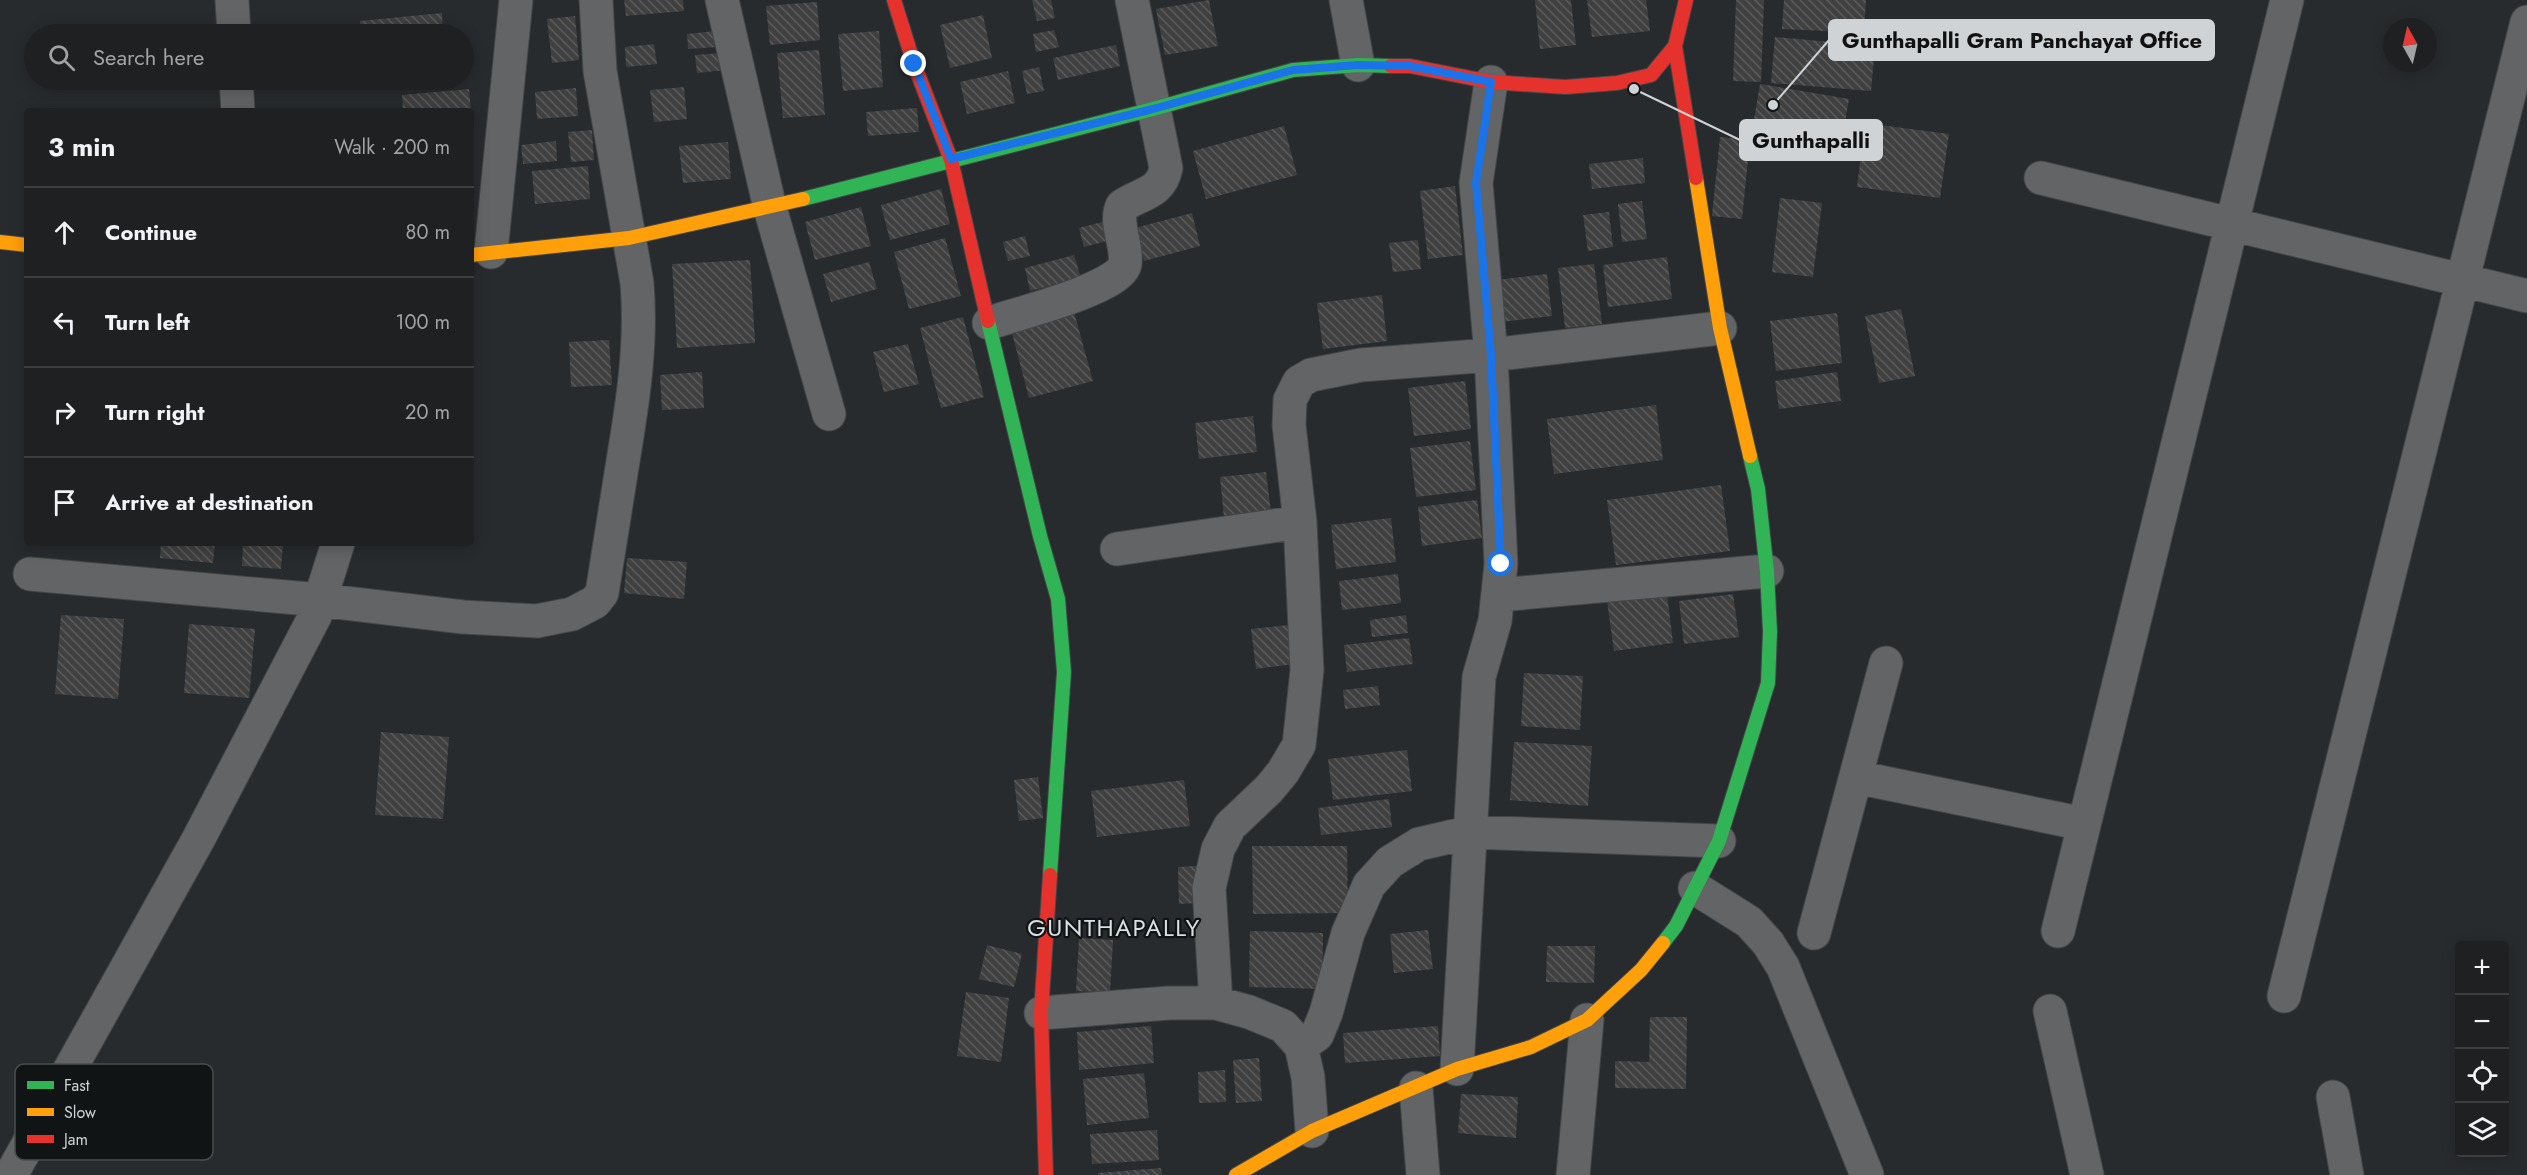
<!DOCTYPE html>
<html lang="en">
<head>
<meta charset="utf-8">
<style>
  :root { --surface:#1e2022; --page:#2b2d2f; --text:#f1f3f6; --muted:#a1a3a5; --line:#3c3e40 }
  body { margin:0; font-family:Jost,sans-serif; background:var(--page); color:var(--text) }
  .controls { position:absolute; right:18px; bottom:18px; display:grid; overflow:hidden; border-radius:6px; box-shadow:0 3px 15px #0003 }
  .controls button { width:54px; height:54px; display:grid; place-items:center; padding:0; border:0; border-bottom:2px solid var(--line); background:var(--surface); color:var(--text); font:30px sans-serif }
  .compass { position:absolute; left:2383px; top:18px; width:54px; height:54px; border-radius:50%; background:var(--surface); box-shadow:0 3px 15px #0003; rotate:352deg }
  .stop { position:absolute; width:18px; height:18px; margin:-14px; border:4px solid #1a73e8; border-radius:50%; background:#fff }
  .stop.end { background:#1a73e8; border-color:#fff; box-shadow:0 2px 6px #0008 }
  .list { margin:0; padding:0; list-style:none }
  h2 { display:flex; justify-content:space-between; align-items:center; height:78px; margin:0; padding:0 24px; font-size:26px }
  h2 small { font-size:20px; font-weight:400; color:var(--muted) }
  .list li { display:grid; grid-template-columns:39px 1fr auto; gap:18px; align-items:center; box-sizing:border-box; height:90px; padding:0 24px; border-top:2px solid var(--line) }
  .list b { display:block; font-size:22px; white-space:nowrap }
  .list em { font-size:20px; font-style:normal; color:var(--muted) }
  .icon { flex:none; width:33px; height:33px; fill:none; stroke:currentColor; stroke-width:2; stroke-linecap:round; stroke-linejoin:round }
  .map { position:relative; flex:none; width:2527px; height:1175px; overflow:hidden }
  .search { position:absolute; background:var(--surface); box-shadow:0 3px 15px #0003; left:24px; top:24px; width:450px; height:66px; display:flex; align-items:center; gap:15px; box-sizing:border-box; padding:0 21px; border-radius:33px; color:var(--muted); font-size:22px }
  .panel { position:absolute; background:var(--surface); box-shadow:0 3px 15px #0003; left:24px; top:108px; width:450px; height:438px; border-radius:6px }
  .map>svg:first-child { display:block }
</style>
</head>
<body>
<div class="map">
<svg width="2527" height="1175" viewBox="0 0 2527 1175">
  <defs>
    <pattern id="building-back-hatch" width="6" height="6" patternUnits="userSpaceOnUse" patternTransform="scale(1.5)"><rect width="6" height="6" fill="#404041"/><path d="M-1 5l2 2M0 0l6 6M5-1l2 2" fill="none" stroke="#5b5b5c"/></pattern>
  </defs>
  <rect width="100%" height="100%" fill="#282b2e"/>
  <path fill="url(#building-back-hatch)" d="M 624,0 L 683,0 L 684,11 L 626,16 Z
    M 1032,0 L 1051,0 L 1055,18 L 1037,21 Z
    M 1209,0 L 1218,46 L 1165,55 L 1156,9 Z
    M 1535,0 L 1571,0 L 1576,45 L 1540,49 Z
    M 1587,0 L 1646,0 L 1650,31 L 1592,37 Z
    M 1736,0 L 1764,0 L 1761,82 L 1733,81 Z
    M 1784,0 L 1866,0 L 1864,33 L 1782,29 Z
    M 817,2 L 820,40 L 770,45 L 766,6 Z
    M 442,13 L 443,34 L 361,34 L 360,21 Z
    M 983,15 L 992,58 L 950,68 L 940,25 Z
    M 575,16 L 579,60 L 552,63 L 547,19 Z
    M 1054,30 L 1059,47 L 1036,52 L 1033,34 Z
    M 716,31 L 717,47 L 688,49 L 687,34 Z
    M 879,31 L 883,87 L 843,91 L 838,34 Z
    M 1775,37 L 1875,46 L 1871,91 L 1771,83 Z
    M 654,44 L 657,64 L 626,67 L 625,47 Z
    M 1116,45 L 1120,66 L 1058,80 L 1053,58 Z
    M 819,50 L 825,115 L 783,118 L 777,53 Z
    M 724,53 L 725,70 L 697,73 L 695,55 Z
    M 1039,67 L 1044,91 L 1027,94 L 1022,71 Z
    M 1008,71 L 1015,103 L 967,114 L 960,82 Z
    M 1760,84 L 1849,99 L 1843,134 L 1754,119 Z
    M 684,87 L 687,119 L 654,122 L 650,90 Z
    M 576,88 L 578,116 L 537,119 L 535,92 Z
    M 469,89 L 471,111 L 403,111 L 402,95 Z
    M 917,108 L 919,132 L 868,136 L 866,112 Z
    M 1865,123 L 1949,134 L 1940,198 L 1857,187 Z
    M 1284,126 L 1297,175 L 1206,199 L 1193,151 Z
    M 592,130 L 594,160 L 571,162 L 568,132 Z
    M 1720,137 L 1750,140 L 1742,219 L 1712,216 Z
    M 556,141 L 557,161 L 523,164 L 521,145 Z
    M 728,142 L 731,179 L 683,183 L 679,146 Z
    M 1643,158 L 1645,183 L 1592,189 L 1589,164 Z
    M 588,166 L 590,199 L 535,204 L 532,171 Z
    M 1455,186 L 1463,255 L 1428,259 L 1420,191 Z
    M 941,189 L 950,224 L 890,240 L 881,205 Z
    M 1780,198 L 1822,203 L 1813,277 L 1772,272 Z
    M 1642,201 L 1647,239 L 1622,242 L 1618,204 Z
    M 861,207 L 871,246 L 815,260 L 805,222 Z
    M 1609,212 L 1613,247 L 1588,251 L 1583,215 Z
    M 1192,213 L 1200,246 L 1144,261 L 1135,228 Z
    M 1110,220 L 1115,239 L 1084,247 L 1079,228 Z
    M 1025,236 L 1030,256 L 1008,261 L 1003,242 Z
    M 945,238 L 961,296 L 909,309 L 894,252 Z
    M 1418,240 L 1421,269 L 1393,272 L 1389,243 Z
    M 1074,255 L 1081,278 L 1030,291 L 1025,268 Z
    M 1667,257 L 1672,299 L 1608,307 L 1603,265 Z
    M 750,260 L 755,343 L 677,348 L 672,264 Z
    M 869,262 L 877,289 L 831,302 L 823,274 Z
    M 1594,264 L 1602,324 L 1565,328 L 1558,268 Z
    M 1547,274 L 1552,316 L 1502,322 L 1497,280 Z
    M 1382,295 L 1387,341 L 1323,349 L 1317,303 Z
    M 1901,309 L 1915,376 L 1879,383 L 1865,316 Z
    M 1074,312 L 1093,381 L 1029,398 L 1011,329 Z
    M 1837,313 L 1842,363 L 1776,371 L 1770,321 Z
    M 963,317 L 984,397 L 941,408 L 920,328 Z
    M 609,340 L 612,385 L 571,387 L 569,342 Z
    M 908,344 L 919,384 L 884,392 L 873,352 Z
    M 702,372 L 704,408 L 662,410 L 660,375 Z
    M 1837,372 L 1841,401 L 1779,409 L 1775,381 Z
    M 1465,381 L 1471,429 L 1414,436 L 1408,388 Z
    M 1656,405 L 1663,460 L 1554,474 L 1547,419 Z
    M 1253,416 L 1257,452 L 1199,459 L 1195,423 Z
    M 1470,441 L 1476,490 L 1416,497 L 1410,448 Z
    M 1266,472 L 1271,512 L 1224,518 L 1220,477 Z
    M 1721,485 L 1730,551 L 1616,565 L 1607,500 Z
    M 1477,500 L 1482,538 L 1422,546 L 1418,507 Z
    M 1391,518 L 1396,562 L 1336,569 L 1331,525 Z
    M 161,543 L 215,543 L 213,563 L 160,558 Z
    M 243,543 L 283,543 L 281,569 L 242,566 Z
    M 627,558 L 687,562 L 684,599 L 624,593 Z
    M 1398,574 L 1401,603 L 1342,610 L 1339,581 Z
    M 1667,593 L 1673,643 L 1614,651 L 1607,601 Z
    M 1733,594 L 1739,637 L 1684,644 L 1679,601 Z
    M 61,615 L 124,619 L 118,699 L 55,694 Z
    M 1406,615 L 1408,633 L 1372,637 L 1370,620 Z
    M 189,624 L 255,629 L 249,698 L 184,693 Z
    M 1296,624 L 1301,663 L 1256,669 L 1251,629 Z
    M 1409,638 L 1413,664 L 1347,672 L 1344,645 Z
    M 1524,673 L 1583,676 L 1580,730 L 1521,726 Z
    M 1378,686 L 1380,705 L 1345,709 L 1343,690 Z
    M 381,732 L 449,737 L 443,819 L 375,815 Z
    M 1514,742 L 1592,746 L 1588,806 L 1510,800 Z
    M 1407,750 L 1412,791 L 1333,800 L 1328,759 Z
    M 1038,777 L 1043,818 L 1019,821 L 1014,780 Z
    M 1184,780 L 1190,826 L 1097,837 L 1091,791 Z
    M 1389,799 L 1392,827 L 1321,835 L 1318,808 Z
    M 1252,846 L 1347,846 L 1348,913 L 1253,914 Z
    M 1197,866 L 1198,903 L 1179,904 L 1178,867 Z
    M 1428,930 L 1433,969 L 1394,973 L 1390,934 Z
    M 1250,931 L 1323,933 L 1322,989 L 1249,987 Z
    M 1079,938 L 1113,940 L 1110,993 L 1076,991 Z
    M 987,945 L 1022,954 L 1014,987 L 979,979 Z
    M 1547,946 L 1595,946 L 1594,983 L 1546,982 Z
    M 966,992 L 1009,998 L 1001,1062 L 957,1056 Z
    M 1650,1017 L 1687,1017 L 1686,1089 L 1615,1088 L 1615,1061 L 1649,1062 Z
    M 1151,1026 L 1154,1063 L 1079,1070 L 1077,1032 Z
    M 1438,1026 L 1440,1056 L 1345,1063 L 1343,1033 Z
    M 1259,1058 L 1262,1101 L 1236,1103 L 1233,1060 Z
    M 1225,1070 L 1226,1102 L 1199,1103 L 1198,1072 Z
    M 1144,1073 L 1149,1118 L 1087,1125 L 1083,1079 Z
    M 1461,1094 L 1518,1097 L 1516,1138 L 1458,1133 Z
    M 1157,1130 L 1159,1160 L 1092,1164 L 1090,1134 Z
    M 1161,1168 L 1162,1175 L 1098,1175 L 1098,1173 Z"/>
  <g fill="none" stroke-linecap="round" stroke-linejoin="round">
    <g stroke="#434648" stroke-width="35">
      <path id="street" d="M 232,0 L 234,34
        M 722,0 L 770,208 L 829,414
        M 1346,0 L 1358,65
        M 236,80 L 238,111
        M 2041,178 L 2527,296
        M 491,252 L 516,0
        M 989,323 C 1013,315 1121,288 1125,264 C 1128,245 1114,223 1122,206 C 1141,193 1161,194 1166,168 L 1132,0
        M 1117,549 L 1300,522
        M 30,574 L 320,600 L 463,617 L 537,621 L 572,614 L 595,602 L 602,593 C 609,549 616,505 623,461 C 633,401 642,343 637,283 L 600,71 L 596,0
        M 1499,595 L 1767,571
        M 1856,777 L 2084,824
        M 1695,888 L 1749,922 L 1768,943 L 1783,967 L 1867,1175
        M 2058,931 L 2287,0
        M 1814,933 L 1886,663
        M 2284,996 L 2527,22
        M 1216,1003 L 1209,888 L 1218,849 L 1230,826 L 1269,789 L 1283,772 L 1299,745 L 1307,670 L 1300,522 L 1289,425 L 1290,400 L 1299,382 L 1311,375 L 1361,365 L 1491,355 L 1720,328
        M 2050,1011 L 2087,1175
        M 1041,1013 L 1169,1003 L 1216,1003 L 1249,1012 L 1283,1026 L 1301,1046 L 1308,1077 L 1312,1131
        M 1301,1046 L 1317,1035 L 1326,1013 L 1348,933 L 1369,885 L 1390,862 L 1419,844 L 1471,832 L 1719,841
        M 1457,1069 L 1479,677 L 1495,621 L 1501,564 L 1491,355 L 1476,183 L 1491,82
        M 1416,1088 L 1423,1175
        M 2333,1097 L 2347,1175
        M 11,1175 L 199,838 L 315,616 L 338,543
        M 1573,1175 L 1587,1020"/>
    </g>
    <g stroke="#434648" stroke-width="16">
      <path id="fast" d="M 803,199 L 1153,109 L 1293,70 L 1358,65 L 1391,66
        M 988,321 L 1040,536 L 1058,599 L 1064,672 L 1050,875
        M 1663,943 L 1676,926 L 1719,841 L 1768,683 L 1770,632 L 1767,572 L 1758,489 L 1750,456"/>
    </g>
    <g stroke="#434648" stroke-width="16">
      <path id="slow" d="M 1696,178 L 1720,328 L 1750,456
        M 0,242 L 27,245
        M 471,255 L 629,238 L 803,199
        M 1236,1175 L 1312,1131 L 1457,1069 L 1531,1047 L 1587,1020 L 1641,970 L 1663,943"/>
    </g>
    <g stroke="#434648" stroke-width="16">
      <path id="jam" d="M 894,0 L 914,64 L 951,160 L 988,321
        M 1675,46 L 1696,178
        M 1391,66 L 1410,66 L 1491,82 L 1565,87 L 1617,83 L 1651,75 L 1675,46 L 1686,0
        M 1046,1175 L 1041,1013 L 1050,875"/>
    </g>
    <use href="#street" stroke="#626465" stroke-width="33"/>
    <use href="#fast" stroke="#30b455" stroke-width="14"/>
    <use href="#slow" stroke="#ff9f0a" stroke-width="14"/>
    <use href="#jam" stroke="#e5322d" stroke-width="14"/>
  </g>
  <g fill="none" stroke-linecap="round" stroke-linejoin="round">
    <path stroke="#1a73e8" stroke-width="8" d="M 914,64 L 951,159 L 1153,109 L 1293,70 L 1358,65 L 1410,66 L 1491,82 L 1476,183 L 1491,355 L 1501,564"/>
  </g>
  <g text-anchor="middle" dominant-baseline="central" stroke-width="4.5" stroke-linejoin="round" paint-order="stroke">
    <g font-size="24" letter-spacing="1.5" fill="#d8e0e5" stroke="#111415">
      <text x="1114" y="927">GUNTHAPALLY</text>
    </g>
  </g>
  <rect x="15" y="1064" width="198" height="96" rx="9" fill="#111415" stroke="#4a4d4f" stroke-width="1.5"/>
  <rect x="27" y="1081" width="27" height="8" fill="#30b455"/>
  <rect x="27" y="1108" width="27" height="8" fill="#ff9f0a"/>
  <rect x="27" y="1135" width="27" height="8" fill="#e5322d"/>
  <g font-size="16" fill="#cfd3d6">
    <text x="64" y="1091">Fast</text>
    <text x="64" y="1118">Slow</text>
    <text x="64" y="1145">Jam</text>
  </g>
  <path fill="none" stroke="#cfd3d6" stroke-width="2" d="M1773 105L1829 40M1634 89L1740 140"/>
  <g fill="#cfd3d6" stroke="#111415" stroke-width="2">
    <circle cx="1773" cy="105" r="6"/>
    <circle cx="1634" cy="89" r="6"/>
  </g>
  <g fill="#cfd3d6" stroke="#cfd3d6" stroke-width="2">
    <rect x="1829" y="20" width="385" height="40" rx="6"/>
    <rect x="1740" y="120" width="142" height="40" rx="6"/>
  </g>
  <g font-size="22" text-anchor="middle" font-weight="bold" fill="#111">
    <text x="2022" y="48">Gunthapalli Gram Panchayat Office</text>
    <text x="1811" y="148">Gunthapalli</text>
  </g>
</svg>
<div class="controls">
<button>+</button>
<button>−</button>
<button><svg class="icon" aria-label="locate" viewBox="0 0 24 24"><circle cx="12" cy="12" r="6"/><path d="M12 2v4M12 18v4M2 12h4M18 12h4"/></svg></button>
<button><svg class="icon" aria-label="layers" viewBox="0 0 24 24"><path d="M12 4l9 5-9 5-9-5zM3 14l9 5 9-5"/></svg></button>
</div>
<svg class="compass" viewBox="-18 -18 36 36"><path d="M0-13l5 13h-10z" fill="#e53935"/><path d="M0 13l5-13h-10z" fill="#a1a3a5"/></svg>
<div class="stop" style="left:1501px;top:564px"></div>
<div class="stop end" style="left:914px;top:64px"></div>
<div class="search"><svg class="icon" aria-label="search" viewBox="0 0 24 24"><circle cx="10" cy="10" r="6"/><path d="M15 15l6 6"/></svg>Search here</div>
<section class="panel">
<h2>3 min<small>Walk · 200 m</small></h2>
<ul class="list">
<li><svg class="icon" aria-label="ahead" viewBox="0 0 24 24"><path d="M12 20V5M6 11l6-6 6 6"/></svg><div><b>Continue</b></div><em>80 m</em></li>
<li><svg class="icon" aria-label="left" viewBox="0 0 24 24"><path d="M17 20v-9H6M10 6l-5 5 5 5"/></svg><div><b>Turn left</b></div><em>100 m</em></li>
<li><svg class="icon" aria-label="right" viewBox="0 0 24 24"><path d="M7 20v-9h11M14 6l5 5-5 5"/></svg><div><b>Turn right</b></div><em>20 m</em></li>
<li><svg class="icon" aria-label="arrive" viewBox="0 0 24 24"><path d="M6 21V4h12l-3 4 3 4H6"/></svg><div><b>Arrive at destination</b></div></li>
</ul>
</section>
</div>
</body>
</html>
